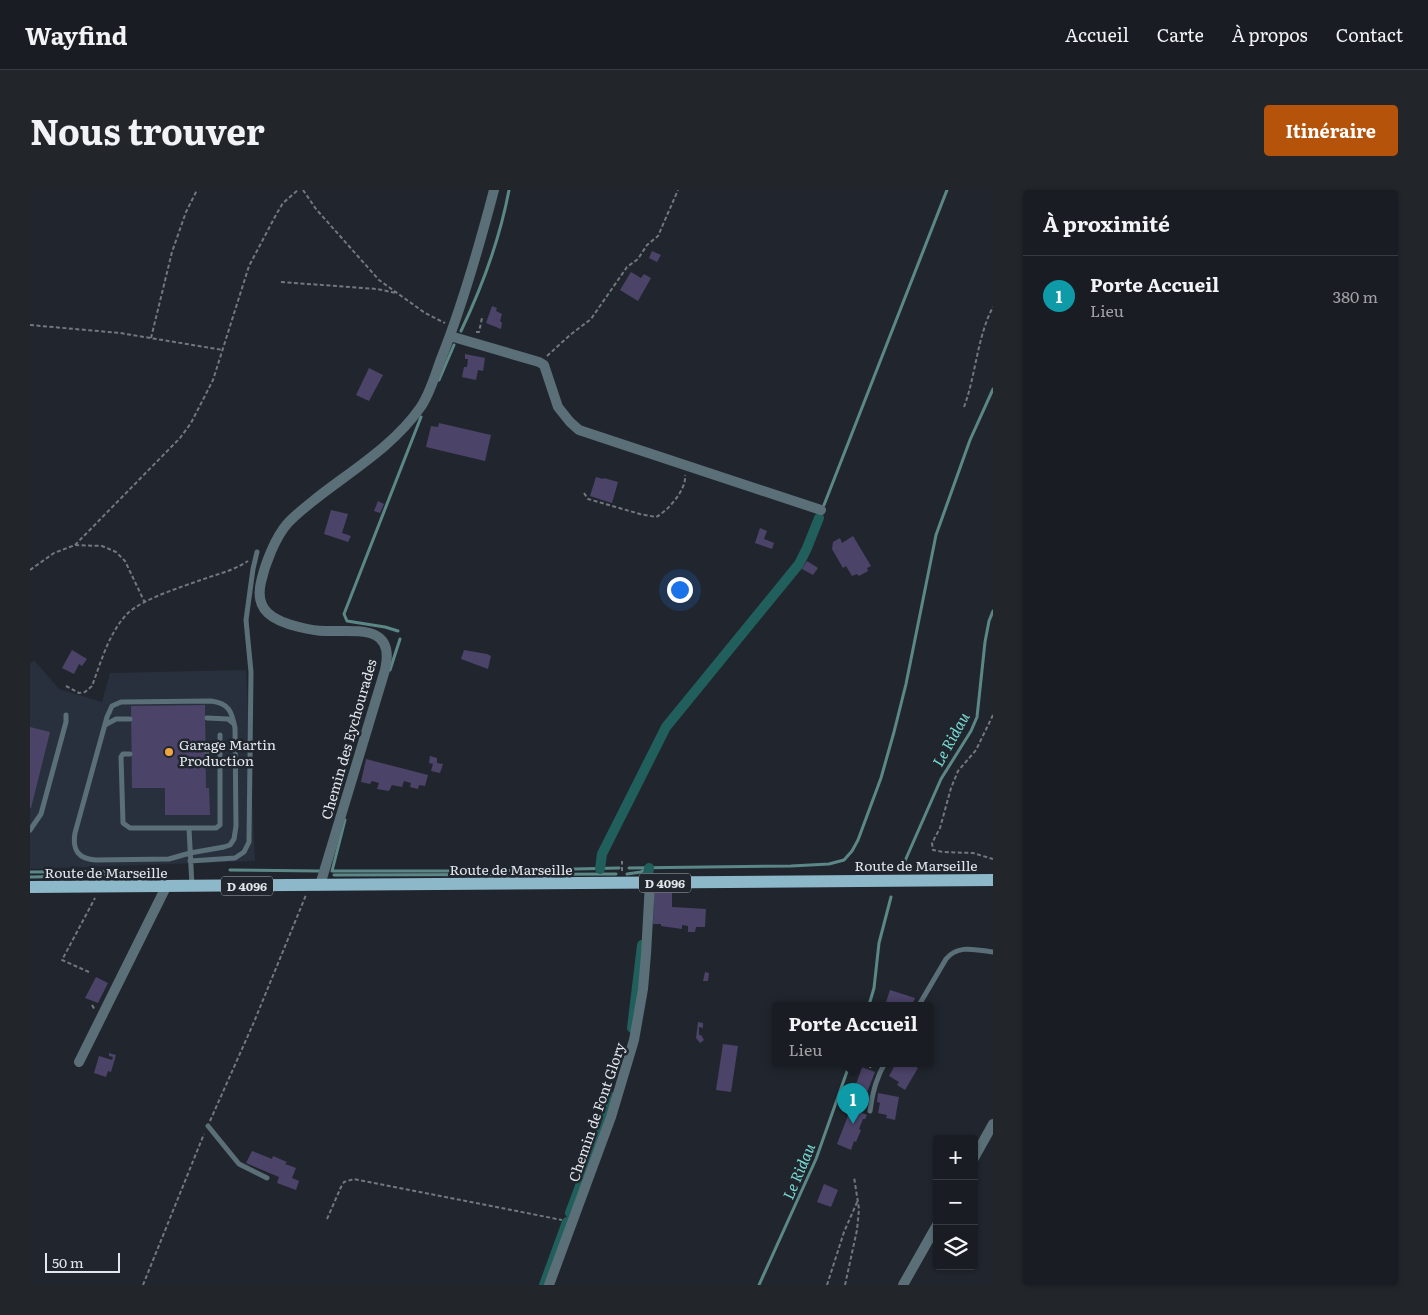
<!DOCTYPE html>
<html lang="fr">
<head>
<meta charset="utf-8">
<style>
  :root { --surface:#191c22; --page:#22252a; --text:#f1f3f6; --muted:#9fa1a5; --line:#373a40; --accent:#b45309 }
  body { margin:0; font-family:Literata,serif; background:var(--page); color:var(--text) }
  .controls { position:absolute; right:15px; bottom:15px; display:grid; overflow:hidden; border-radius:5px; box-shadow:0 1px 4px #0004 }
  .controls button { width:45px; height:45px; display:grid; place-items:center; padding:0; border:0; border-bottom:1px solid var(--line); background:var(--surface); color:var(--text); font:25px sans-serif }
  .scale { position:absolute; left:15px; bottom:12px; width:75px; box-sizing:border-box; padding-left:5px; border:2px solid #e3e7ec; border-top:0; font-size:14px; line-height:18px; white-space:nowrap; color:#e3e7ec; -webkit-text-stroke:4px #21262e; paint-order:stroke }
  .you { position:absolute; left:649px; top:399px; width:18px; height:18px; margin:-12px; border:4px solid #fff; border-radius:50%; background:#1a73e8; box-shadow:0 0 0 8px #1a73e833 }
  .badge { display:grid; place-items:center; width:32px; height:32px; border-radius:50%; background:var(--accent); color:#fff; font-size:16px; font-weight:700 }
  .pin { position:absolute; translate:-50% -41px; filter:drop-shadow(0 1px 2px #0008) }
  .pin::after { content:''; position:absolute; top:26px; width:18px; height:15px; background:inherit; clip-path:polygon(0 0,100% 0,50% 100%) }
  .popup { position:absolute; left:742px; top:812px; width:162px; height:65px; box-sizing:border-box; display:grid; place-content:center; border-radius:5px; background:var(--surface); filter:drop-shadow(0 1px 4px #0005); font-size:16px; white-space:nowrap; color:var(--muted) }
  .popup b { font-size:19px; color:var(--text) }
  .popup::after { content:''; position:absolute; left:50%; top:100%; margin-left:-10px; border:10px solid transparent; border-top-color:var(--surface) }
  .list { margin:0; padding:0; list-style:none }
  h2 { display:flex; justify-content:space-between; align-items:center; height:65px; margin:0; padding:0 20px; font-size:21px }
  h2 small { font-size:16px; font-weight:400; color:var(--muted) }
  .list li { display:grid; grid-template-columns:32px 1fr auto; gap:15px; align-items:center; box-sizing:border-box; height:80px; padding:0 20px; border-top:1px solid var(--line) }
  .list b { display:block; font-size:19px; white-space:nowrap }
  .list p { margin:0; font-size:16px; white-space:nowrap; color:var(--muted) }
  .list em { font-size:16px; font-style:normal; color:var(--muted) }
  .icon { flex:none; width:28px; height:28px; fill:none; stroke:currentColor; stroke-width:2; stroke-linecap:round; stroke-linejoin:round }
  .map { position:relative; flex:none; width:963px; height:1095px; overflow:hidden; border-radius:5px }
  header { display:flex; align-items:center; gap:30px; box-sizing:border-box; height:70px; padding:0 25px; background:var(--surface); border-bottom:1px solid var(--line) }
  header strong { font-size:24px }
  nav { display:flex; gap:28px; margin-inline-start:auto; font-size:18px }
  .intro { display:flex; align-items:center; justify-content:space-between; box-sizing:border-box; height:120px; padding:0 30px }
  h1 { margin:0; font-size:35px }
  .button { padding:12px 22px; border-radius:5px; background:var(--accent); color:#fff; font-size:18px; font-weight:700 }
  main { display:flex; gap:30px; padding:0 30px }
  aside { flex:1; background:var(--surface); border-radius:5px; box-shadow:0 1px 4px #0004 }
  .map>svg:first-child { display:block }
</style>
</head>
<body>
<header>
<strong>Wayfind</strong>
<nav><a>Accueil</a><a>Carte</a><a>À propos</a><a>Contact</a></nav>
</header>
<div class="intro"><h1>Nous trouver</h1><a class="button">Itinéraire</a></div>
<main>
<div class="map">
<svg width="963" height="1095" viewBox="0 0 963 1095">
  <rect width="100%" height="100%" fill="#21262e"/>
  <path fill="#28303d" d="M 4,470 L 29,499 L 72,512 L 80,483 L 216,480 L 225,671 L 0,679 L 0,474 Z"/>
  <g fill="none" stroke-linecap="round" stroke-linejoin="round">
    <path stroke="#5b8887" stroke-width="3" d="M 431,141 C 452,97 470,48 479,0
      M 409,190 L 424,155
      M 794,315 L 917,0
      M 368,441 L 355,437 L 317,431 L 314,424 L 391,227
      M 360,480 L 370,449
      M 315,630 L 302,681 L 459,681 L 589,678
      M 599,678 L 761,676 L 799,674 L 814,670 L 822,661 L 828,650 L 851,588 L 864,542 L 876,494 L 906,345 L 940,250 L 963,199
      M 200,680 L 289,681
      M 871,680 L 911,589 L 941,541 L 947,527 L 955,452 L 959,431 L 963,421
      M 0,682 L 117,681
      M 597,684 L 611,682 L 615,679
      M 304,685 L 586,684
      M 0,687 L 112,685 L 120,681
      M 839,815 L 844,798 L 849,753 L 861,707
      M 729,1095 L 786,969 L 820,873"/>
    <path stroke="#215f5c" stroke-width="10" d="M 570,679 L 572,664 L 636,537 L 769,374 L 777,358 L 789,328
      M 618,684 L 619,678
      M 602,838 L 612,755
      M 540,1023 L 583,907
      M 514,1095 L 537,1032"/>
  </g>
  <path fill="#4c4369" d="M 622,61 L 631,65 L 627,72 L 619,68 Z
    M 601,82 L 611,88 L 614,84 L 621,88 L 608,111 L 590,100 Z
    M 462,116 L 467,118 L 466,121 L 472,124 L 470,131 L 472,133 L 471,139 L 456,133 Z
    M 435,164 L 455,168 L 453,181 L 448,180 L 446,190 L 432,187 L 434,177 L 437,177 L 438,169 L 435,169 Z
    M 339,178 L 353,185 L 339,211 L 326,205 Z
    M 409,233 L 461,245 L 455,271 L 396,257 L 401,236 L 408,237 Z
    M 566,287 L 573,289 L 574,288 L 588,292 L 582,313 L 560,306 Z
    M 348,311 L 354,314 L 350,323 L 344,321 Z
    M 301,320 L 318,324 L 312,343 L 321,346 L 318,352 L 294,344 Z
    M 730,338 L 737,341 L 734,349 L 744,353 L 742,359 L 725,353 Z
    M 823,346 L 841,376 L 837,378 L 838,381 L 829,386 L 827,384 L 822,386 L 816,376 L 813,378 L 802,359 L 803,352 L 810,348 L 812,353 Z
    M 777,371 L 788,378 L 783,385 L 772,379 Z
    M 42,460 L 57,469 L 52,476 L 49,474 L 44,484 L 32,478 Z
    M 434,460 L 457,464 L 461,466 L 458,479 L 431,469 Z
    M 175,515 L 176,598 L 179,598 L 180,625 L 135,625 L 135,598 L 102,598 L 101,516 Z
    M 0,537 L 20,542 L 1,618 L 0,618 Z
    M 400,566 L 407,568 L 407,573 L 413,574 L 410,583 L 401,581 L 403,574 L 399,573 Z
    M 336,569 L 398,585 L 395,596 L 389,595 L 388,599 L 380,597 L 381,593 L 374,591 L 372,597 L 362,595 L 359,601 L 347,599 L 349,593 L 342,591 L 340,594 L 331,592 Z
    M 624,702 L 642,703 L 642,717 L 676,719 L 675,737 L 666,737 L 665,742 L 658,742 L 658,736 L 652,735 L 652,739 L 631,736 L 631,734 L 623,734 Z
    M 675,782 L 679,783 L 678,791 L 673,791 Z
    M 66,787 L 78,793 L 68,813 L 55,808 Z
    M 860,800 L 885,808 L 882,815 L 855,815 Z
    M 668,832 L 673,833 L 673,838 L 669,837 L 669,845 L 671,845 L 674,850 L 670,853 L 666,848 Z
    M 693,854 L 708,856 L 701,902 L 686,900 Z
    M 79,863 L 86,865 L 81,882 L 78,881 L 76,887 L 64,883 L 69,866 L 82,870 L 83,867 L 79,866 Z
    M 861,873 L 879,873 L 888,878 L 875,900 L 867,895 L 869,892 L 859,886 L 865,875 Z
    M 832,877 L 845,882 L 836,905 L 824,900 Z
    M 848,903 L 869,907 L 865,930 L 856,928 L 857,925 L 848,923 L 850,913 L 847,912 Z
    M 821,918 L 837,925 L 835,929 L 833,929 L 829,939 L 831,940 L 826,952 L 824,951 L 821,960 L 807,954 Z
    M 222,961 L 242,969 L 243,966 L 257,972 L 255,974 L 266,978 L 262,988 L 269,991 L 266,1000 L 247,993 L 249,987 L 216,973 Z
    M 794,994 L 808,1000 L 801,1017 L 787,1012 Z"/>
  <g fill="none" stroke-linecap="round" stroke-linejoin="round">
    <path stroke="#73777e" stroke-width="2" stroke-dasharray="4 2.5" stroke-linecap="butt" d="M 273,0 L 286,19 L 349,90 L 395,123 L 415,133
      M 251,92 L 347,99 L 366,103
      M 0,135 L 90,143 L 193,160
      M 446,142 L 449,142 L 452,128
      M 121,148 L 142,62 L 156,22 L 167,0
      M 517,166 L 540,145 L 561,129 L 597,77 L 608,69 L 617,55 L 628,46 L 648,0
      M 934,217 C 946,185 947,147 963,117
      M 554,303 L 558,309 L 610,324 L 626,327 C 638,321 657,299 655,285
      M 45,355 L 150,248 L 161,233 L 183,190 L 219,76 L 247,23 L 253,13 L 268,0
      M 0,380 L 24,363 L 45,355 L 72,356 L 86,362 L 95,371 L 115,413
      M 36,496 L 49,503 L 55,502 L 62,496 C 71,472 79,442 98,423 C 113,409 151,397 171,390 C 187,384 203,381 218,371
      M 963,525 L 946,560 L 928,581 L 921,598 L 910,638 L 902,653 L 903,660 L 913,662 L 943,663 L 963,669
      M 592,681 L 592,671
      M 59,782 L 32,770 L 65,708
      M 62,815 L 65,820
      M 840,878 L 842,873
      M 180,931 L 224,832 L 276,705
      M 297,1029 L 311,997 L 314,992 L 324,989 L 532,1030
      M 113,1095 L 174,944
      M 797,1095 L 814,1042 L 828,1010
      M 815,1095 L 827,1040 L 829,1019 L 824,987"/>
    <path stroke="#5a6f77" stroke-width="5" d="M 181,511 C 199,513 202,522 205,538 L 206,636 L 204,649 L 200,655 L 194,657 L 160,663 L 139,669 L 66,670 C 49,669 42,661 45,643 L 77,527 L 82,516 L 91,512 Z
      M 177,528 L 198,529 L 203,533
      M 75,535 L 86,529 L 100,529
      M 177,563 L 190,562
      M 100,564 L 93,564 L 91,567 L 93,633 L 100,638 L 159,638 L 162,696
      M 159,638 L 186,638 L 190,635 L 190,545
      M 0,640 L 11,624 L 36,532 L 36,525
      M 160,671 L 205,668 L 214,662 L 219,652 L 221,482 L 216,430 L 223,379 L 227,362
      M 889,815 L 916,769 C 928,754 946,760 963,762
      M 840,921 C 842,904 846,888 855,873
      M 178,936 L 209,974 L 237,988"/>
    <path stroke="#5a6f77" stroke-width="10" d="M 420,146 L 509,172 L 514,175 L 528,217 L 540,232 L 549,240 L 791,320
      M 290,695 L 355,480 C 366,433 325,442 295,441 C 286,441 277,439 269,437 C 244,431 224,421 231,392 C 235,374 245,348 257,334 C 266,324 278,315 288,307 C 324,279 364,255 390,218 C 400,204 405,185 411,169 C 433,114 449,57 464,0
      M 49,872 L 136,697
      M 944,968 L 963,934
      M 519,1095 L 581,927 L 604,850 L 613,799 L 616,764 L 620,693
      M 873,1095 L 907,1035"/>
    <path stroke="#8cb8c9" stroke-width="12" d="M 0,697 L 963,690"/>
  </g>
  <circle fill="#efa73d" stroke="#21262e" stroke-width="2" cx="139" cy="562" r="5"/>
  <g text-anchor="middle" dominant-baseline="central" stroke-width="5" stroke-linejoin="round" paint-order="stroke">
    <g fill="#21262e" stroke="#a9adb3" stroke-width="1">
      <rect x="609" y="683.5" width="52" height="19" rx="4"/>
      <rect x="191" y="686.5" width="52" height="19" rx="4"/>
    </g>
    <g font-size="12" font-weight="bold" fill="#e3e7ec">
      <text x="635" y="693">D 4096</text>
      <text x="217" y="696">D 4096</text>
    </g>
    <g font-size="14" fill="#e3e7ec" stroke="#21262e">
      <text transform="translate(318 549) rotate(-74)">Chemin des Eychourades</text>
      <text x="886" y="675">Route de Marseille</text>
      <text x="481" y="679">Route de Marseille</text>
      <text x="76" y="682">Route de Marseille</text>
      <text transform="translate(566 922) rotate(-71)">Chemin de Font Glory</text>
    </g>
    <g font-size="14" fill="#e3e7ec" stroke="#21262e" text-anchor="start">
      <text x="149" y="554">Garage Martin<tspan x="149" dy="16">Production</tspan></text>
    </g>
    <g font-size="15" font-style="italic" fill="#78dad4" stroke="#21262e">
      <text transform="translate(920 549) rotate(-61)">Le Ridau</text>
      <text transform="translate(768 981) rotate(-67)">Le Ridau</text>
    </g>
  </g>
</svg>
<div class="controls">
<button>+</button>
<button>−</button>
<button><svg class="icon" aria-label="layers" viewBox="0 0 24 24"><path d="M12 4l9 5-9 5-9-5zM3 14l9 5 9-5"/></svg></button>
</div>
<div class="scale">50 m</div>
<div class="you"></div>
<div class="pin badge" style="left:823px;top:934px;background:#0f9aa8">1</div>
<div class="popup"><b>Porte Accueil</b>Lieu</div>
</div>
<aside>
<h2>À proximité<small></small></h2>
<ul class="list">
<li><span class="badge" style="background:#0f9aa8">1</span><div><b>Porte Accueil</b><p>Lieu</p></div><em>380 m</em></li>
</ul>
</aside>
</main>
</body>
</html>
